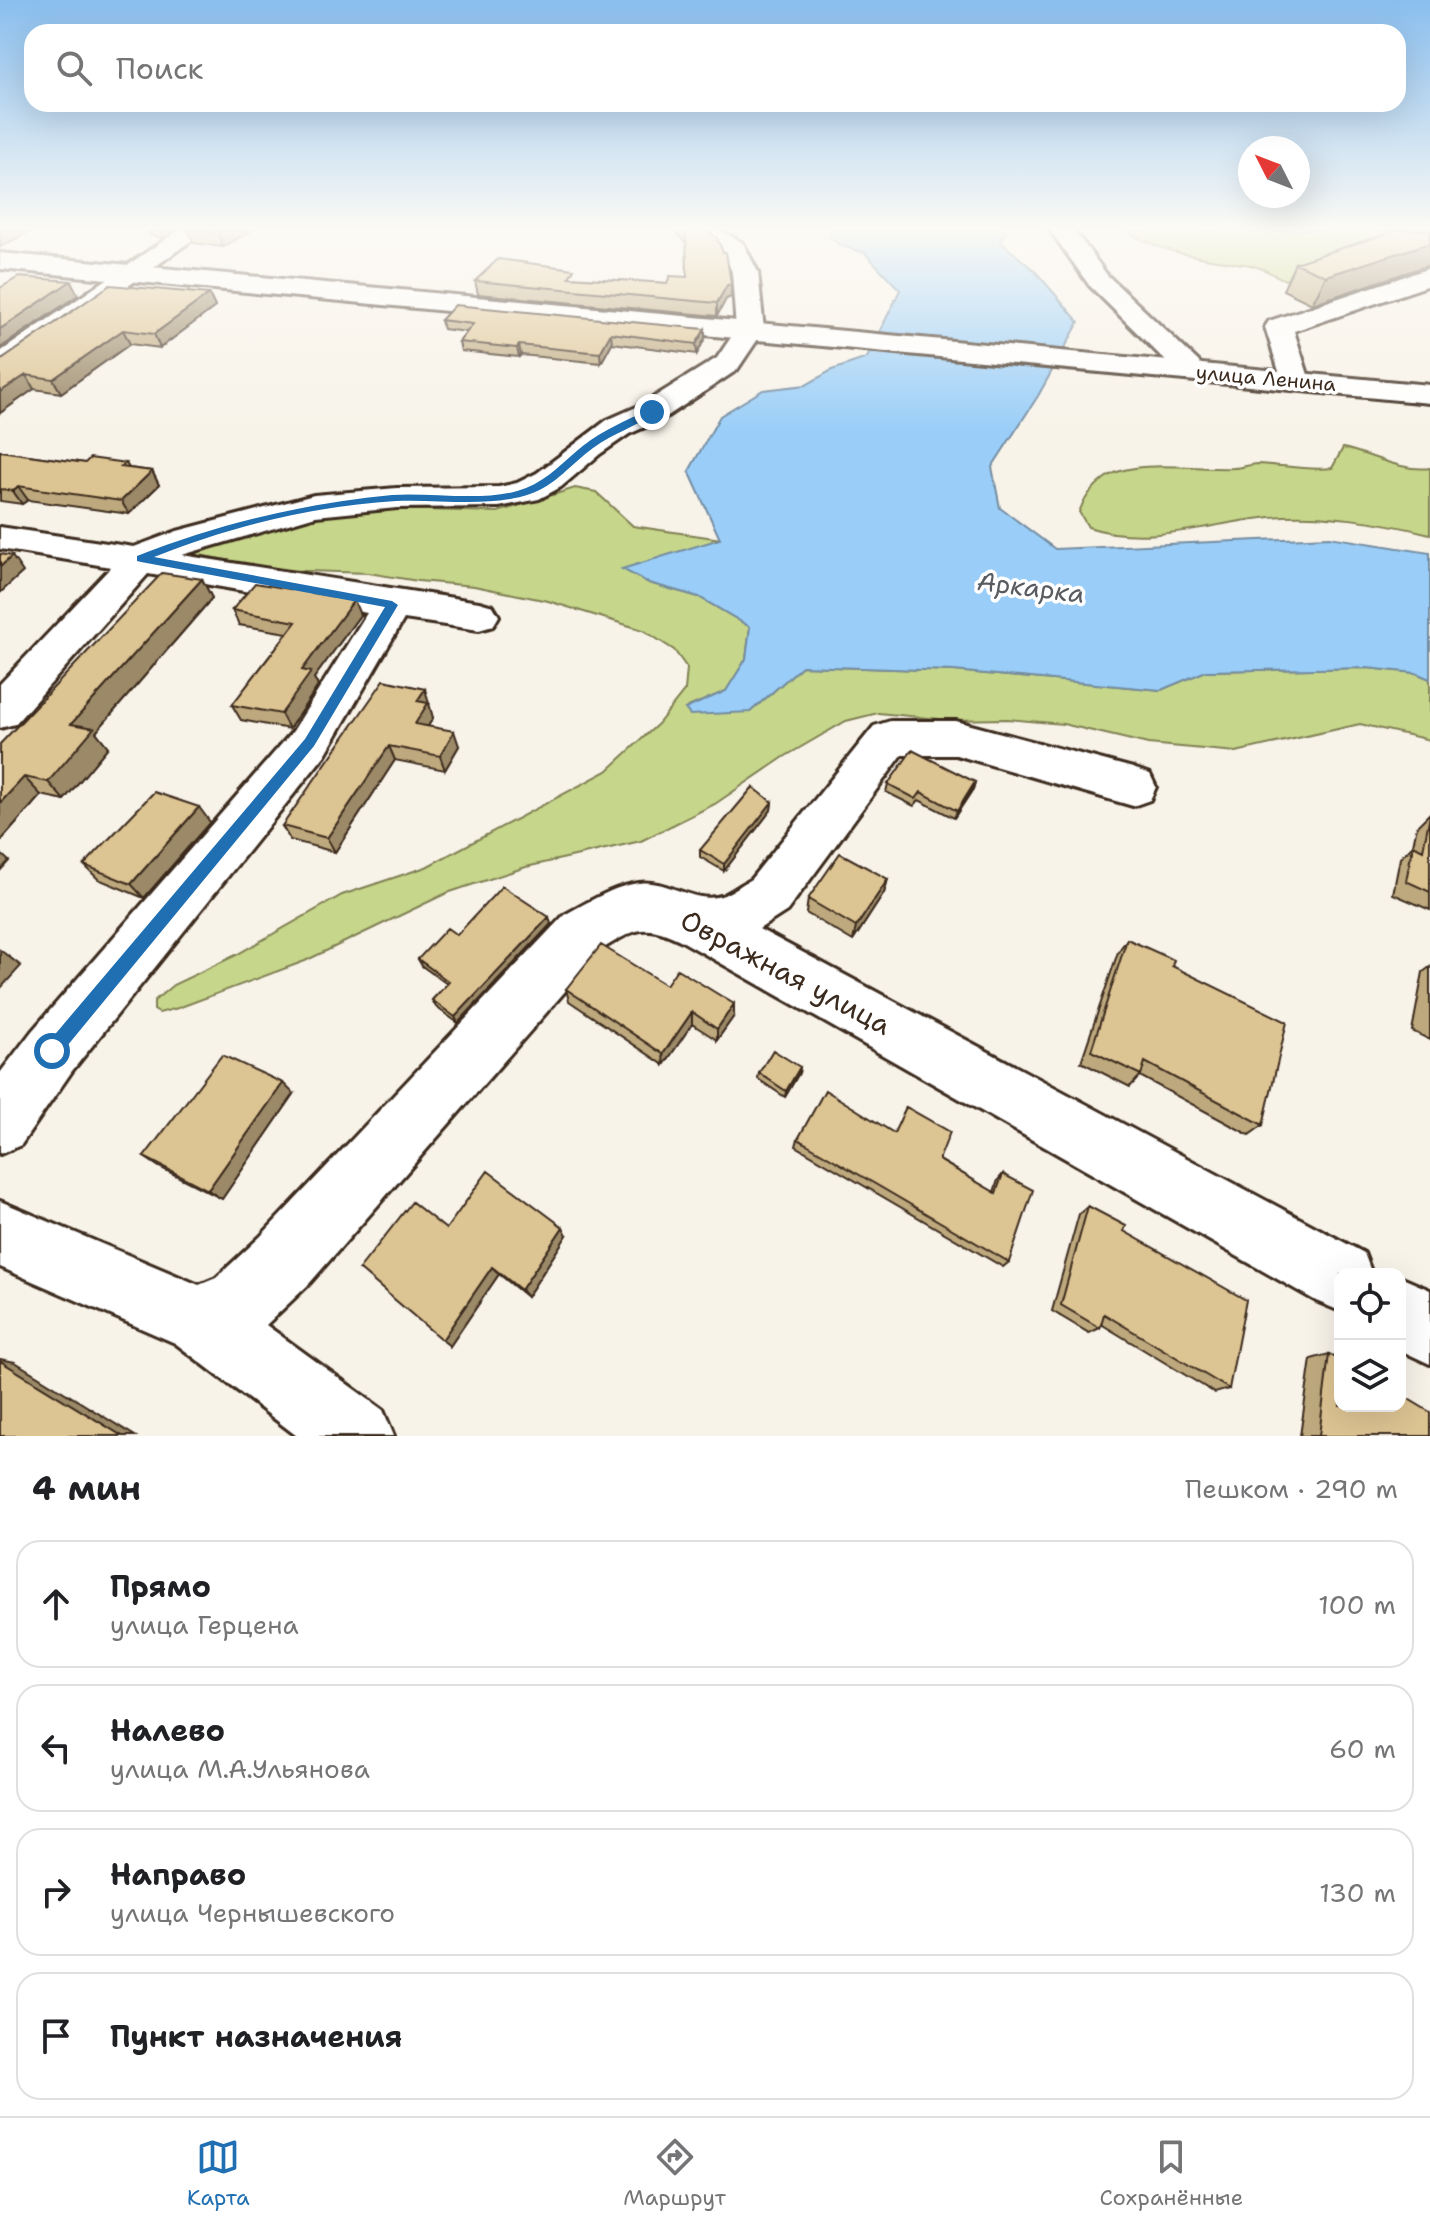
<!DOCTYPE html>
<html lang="ru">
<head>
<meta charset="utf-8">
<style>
  :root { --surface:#fff; --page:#f2f2f2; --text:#202124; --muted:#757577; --line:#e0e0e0; --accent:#1f6fb2 }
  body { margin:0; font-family:"Shantell Sans",sans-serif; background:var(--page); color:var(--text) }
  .controls { position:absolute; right:24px; bottom:24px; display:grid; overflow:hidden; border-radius:16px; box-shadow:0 8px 32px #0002 }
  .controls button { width:72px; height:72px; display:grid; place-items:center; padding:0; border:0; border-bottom:2px solid var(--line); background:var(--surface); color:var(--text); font:40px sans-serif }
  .compass { position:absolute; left:1238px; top:136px; width:72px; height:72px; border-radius:50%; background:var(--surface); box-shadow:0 8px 32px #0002; rotate:312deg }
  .stop { position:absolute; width:24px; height:24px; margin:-18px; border:6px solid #1f6fb2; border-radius:50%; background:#fff }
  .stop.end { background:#1f6fb2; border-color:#fff; box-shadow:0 2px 8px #0008 }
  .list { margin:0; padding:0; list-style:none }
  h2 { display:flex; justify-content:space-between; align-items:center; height:104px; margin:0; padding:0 32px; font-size:34px }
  h2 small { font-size:26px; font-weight:400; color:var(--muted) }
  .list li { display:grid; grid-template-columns:52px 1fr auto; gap:24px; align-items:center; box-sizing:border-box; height:128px; margin:0 16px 16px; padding:0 16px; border:2px solid var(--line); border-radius:24px }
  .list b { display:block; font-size:30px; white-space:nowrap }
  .list p { margin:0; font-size:26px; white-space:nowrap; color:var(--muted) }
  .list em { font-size:26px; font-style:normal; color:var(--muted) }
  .icon { flex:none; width:44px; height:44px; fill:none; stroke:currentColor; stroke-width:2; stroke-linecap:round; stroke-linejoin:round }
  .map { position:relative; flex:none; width:1430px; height:1436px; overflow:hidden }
  .search { position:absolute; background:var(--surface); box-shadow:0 8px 32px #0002; left:24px; right:24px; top:24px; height:88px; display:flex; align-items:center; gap:20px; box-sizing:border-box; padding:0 28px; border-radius:24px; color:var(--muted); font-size:30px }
  .sheet { height:680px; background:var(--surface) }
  nav { display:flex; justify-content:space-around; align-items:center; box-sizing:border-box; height:112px; border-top:2px solid var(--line); background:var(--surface); font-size:22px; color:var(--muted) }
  nav a { display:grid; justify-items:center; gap:4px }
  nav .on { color:var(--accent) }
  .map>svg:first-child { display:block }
</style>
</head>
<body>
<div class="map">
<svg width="1430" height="1436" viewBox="0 0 1430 1436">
  <rect width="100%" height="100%" fill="#f8f3e9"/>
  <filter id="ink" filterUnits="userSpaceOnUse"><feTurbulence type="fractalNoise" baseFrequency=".0125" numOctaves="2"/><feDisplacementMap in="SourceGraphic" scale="16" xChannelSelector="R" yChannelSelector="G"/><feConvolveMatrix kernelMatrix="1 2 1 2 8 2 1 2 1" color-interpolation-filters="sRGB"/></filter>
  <g filter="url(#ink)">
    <path fill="#c6d68a" stroke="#808054" stroke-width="2" d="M 1125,230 L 1430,230 L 1430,232 L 1285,280 C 1274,275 1262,267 1250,265 C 1206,258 1163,255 1125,230 Z
      M 1343,448 C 1371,454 1401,472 1430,468 L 1430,534 C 1384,522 1317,512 1271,517 C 1209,523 1148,547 1088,527 L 1079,512 C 1084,498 1093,487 1105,478 C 1134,458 1199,470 1234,468 C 1242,468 1250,464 1258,464 C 1283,465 1307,471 1332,468 Z
      M 575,488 L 596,492 L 633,526 L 721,539 L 623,569 L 649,583 L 699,597 L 750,627 L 746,659 L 726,691 L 686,708 L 750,712 L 802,666 L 954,671 L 1161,690 L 1206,671 L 1367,668 L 1416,673 L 1430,679 L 1430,740 L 1360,724 L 1236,752 L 1148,744 L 1063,724 L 1007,719 L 950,720 L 878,713 L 846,721 L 784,757 L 715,804 L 641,841 L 526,867 L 447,893 L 305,961 L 178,1008 L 159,1013 L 154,1010 L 154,1001 L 173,985 L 236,955 L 342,895 L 426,867 L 607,771 L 658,724 L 685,690 L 687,668 L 674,650 L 643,630 L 548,601 L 474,586 L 418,581 L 368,573 L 276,570 L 189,553 L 319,514 L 391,509 L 498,512 Z"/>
    <path fill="#9acef8" stroke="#748ca1" stroke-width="2" d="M 831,230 L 1007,230 L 1000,241 L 1036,272 L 1079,322 L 1038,396 L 992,467 L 1000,508 L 1055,549 L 1329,537 L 1430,553 L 1430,679 L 1416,673 L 1367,668 L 1206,671 L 1161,690 L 954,671 L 802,666 L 750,712 L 690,715 L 685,709 L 726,691 L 746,659 L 750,627 L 699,597 L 649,583 L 622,569 L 720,539 L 689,471 L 720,416 L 763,390 L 806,385 L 832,370 L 867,358 L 900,290 L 865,253 L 841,246 L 830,237 Z"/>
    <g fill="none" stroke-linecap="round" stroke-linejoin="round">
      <g stroke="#3b2a1e" stroke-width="6">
        <path id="minor" d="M 179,230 L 206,230 L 10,371 L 0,374 L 0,352 Z
          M 693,230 L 721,230 L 743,243 L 758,272 L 764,330 L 737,370 L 663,419 L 629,434 L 600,454 L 561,487 L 539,499 L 499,507 L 397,508 L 316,516 L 182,555 L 479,602 L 493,606 L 499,616 L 493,626 L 479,630 L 404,619 L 325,755 L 72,1071 L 21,1145 L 0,1154 L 0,1073 L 32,1031 L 293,731 L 367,613 L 148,574 L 15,724 L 0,728 L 0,684 L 111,567 L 0,549 L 0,527 L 134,547 L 177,531 L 314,495 L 397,488 L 499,487 L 517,483 L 537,473 L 607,420 L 641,405 L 717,358 L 736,330 L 732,272 L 724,252 Z
          M 1050,230 L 1074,230 L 1107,275 L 1202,365 L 1207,371 L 1202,377 L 1192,380 L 1182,377 L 1089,285 Z
          M 1430,268 L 1430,285 L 1294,331 L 1310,381 L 1306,387 L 1295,390 L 1284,387 L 1265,327 L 1269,321 Z
          M 890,721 L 956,721 L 1133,768 L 1150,774 L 1156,787 L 1150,800 L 1133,806 L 956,755 L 902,755 L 787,911 L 759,929 L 1364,1253 L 1372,1274 L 1340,1274 L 1340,1311 L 1316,1301 L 680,940 C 644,922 635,929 602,949 L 308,1285 L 266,1325 L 383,1410 L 394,1436 L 297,1436 L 175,1343 L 0,1267 L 0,1201 L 199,1285 L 216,1278 L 260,1237 L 564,915 C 587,903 613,886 639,883 C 669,879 694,906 724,895 C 733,891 742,884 751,879 L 874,726 Z
          M 1400,1277 L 1430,1290 L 1430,1364 L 1400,1350 Z"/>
      </g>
      <g stroke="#3b2a1e" stroke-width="6">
        <path id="major" d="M 0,253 L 1430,385 L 1430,403 L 0,269 Z"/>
      </g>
      <use href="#minor" fill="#fff" fill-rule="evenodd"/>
      <use href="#major" fill="#fff" fill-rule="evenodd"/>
    </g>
    <path fill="#bea97e" stroke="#3b2a1e" stroke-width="2" d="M 147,230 L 175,230 L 163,238 L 150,235 Z
      M 188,230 L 252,230 L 223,247 L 194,243 Z
      M 675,230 L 706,230 L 731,297 L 726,299 L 717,316 L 478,294 L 475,281 L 575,278 L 667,283 L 687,277 L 687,245 Z
      M 1430,230 L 1430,266 L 1312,304 L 1283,290 L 1295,263 Z
      M 209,294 L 215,307 L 160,348 L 130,344 L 61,393 L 34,389 L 0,413 L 0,360 Z
      M 441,320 L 705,329 L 705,338 L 697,354 L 612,343 L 601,363 L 521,355 L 519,357 L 461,351 L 459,342 L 467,332 L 443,329 Z
      M 0,451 L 85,463 L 126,463 L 129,468 L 152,471 L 159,485 L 129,514 L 28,500 L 22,504 L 0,501 Z
      M 202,579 L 212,598 L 96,732 L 108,747 L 64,800 L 41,795 L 0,842 L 0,744 Z
      M 232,610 L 360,615 L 314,678 L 318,686 L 289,729 L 241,720 L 232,705 L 287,633 L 239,625 Z
      M 430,703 L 429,705 L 433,718 L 428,726 L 459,746 L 445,770 L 395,760 L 335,852 L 290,840 L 282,826 Z
      M 975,782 L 973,789 L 954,818 L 919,800 L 914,806 L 886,792 L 888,784 Z
      M 772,802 L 771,810 L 724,871 L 700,857 L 700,850 Z
      M 1430,813 L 1430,910 L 1393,894 L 1400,858 L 1413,845 L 1417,826 Z
      M 210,822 L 144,898 L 98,879 L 84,865 Z
      M 888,879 L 884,893 L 853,941 L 806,913 L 808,899 Z
      M 551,924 L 458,1023 L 436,1007 L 432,1000 L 447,984 L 422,966 L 418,959 L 457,935 Z
      M 1127,939 L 1172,966 L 1263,1125 L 1249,1135 L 1140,1076 L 1130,1087 L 1081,1062 L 1118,952 Z
      M 1430,967 L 1430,1040 L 1412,1031 L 1423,972 Z
      M 666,985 L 734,1016 L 717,1040 L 692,1024 L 664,1065 L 569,1001 L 566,989 Z
      M 800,1067 L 799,1073 L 785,1097 L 758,1079 L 759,1073 Z
      M 294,1094 L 222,1199 L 159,1167 L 144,1157 Z
      M 894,1133 L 994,1192 L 998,1180 L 1003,1174 L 1009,1262 L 1003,1267 L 796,1146 L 798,1139 Z
      M 1088,1206 L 1124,1231 L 1229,1389 L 1215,1393 L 1101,1324 L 1100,1328 L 1089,1333 L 1052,1311 L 1079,1214 Z
      M 446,1229 L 567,1235 L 527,1297 L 499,1274 L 450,1346 Z
      M 1329,1354 L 1430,1436 L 1300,1436 L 1311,1359 Z"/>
    <path fill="#9b8967" stroke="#3b2a1e" stroke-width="2" d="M 0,230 L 32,230 L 0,247 Z
      M 159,230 L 175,230 L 163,238 Z
      M 225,230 L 252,230 L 223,247 L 218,234 Z
      M 1430,243 L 1429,265 L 1312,304 L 1326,276 Z
      M 71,281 L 78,295 L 0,348 L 0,329 Z
      M 731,284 L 731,297 L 726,299 L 717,316 L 717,303 L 727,285 Z
      M 209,294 L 215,307 L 160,348 L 154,334 Z
      M 705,329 L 705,338 L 697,354 L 696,344 Z
      M 123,330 L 130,344 L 61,393 L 53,379 Z
      M 611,333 L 612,343 L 601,363 L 600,353 Z
      M 519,345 L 521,355 L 519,357 L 517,348 Z
      M 26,375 L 34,389 L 0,413 L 0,392 Z
      M 152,471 L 159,485 L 129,514 L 121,501 Z
      M 18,486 L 28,500 L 22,504 L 13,491 Z
      M 12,556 L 23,572 L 0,593 L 0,567 Z
      M 202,579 L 212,598 L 96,732 L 108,747 L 64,800 L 48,782 L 71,724 Z
      M 354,600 L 360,615 L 314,678 L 318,686 L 289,729 L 281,714 L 302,670 Z
      M 425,689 L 433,718 L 420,739 L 415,724 L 417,701 Z
      M 454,731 L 459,746 L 445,770 L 440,756 Z
      M 389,746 L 395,760 L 335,852 L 327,838 Z
      M 24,777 L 41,795 L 0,842 L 0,803 Z
      M 975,782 L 973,789 L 954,818 L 957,811 Z
      M 772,802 L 771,810 L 724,871 L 724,864 Z
      M 199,807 L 210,822 L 144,898 L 131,884 Z
      M 0,853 L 9,861 L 0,871 Z
      M 888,879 L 884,893 L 853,941 L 856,927 Z
      M 549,917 L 551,924 L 458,1023 L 455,1017 Z
      M 0,950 L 21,966 L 0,989 Z
      M 734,1004 L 734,1016 L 717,1040 L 717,1029 Z
      M 692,1012 L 692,1024 L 664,1065 L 663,1054 Z
      M 800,1067 L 799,1073 L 785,1097 L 786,1091 Z
      M 283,1083 L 294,1094 L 222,1199 L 208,1190 Z
      M 563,1227 L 567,1235 L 527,1297 L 521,1290 Z
      M 492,1267 L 499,1274 L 450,1346 L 442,1340 Z
      M 0,1359 L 15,1362 L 135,1436 L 122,1436 L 0,1361 Z"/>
    <path fill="#ddc493" stroke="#3b2a1e" stroke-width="2" d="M 192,230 L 225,230 L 218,234 Z
      M 684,230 L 706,230 L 717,238 L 723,252 L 726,252 L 731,284 L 727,285 L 717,303 L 475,281 L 498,259 L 574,269 L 569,277 L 667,283 L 670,276 L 687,277 L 686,232 Z
      M 1398,230 L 1430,230 L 1430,243 L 1326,276 L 1295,263 Z
      M 19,277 L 71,281 L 0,329 L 0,288 Z
      M 110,285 L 209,294 L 154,334 L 123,330 L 53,379 L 26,375 L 0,392 L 0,360 L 3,359 Z
      M 455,305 L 705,329 L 696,344 L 611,333 L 600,353 L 519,345 L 517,348 L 459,342 L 473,324 L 441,320 Z
      M 0,451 L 85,463 L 90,458 L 126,463 L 121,467 L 152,471 L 121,501 L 18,486 L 13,491 L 0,489 Z
      M 0,554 L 12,556 L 0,567 Z
      M 162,573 L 202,579 L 71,724 L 94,728 L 48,782 L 24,777 L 0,803 L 0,744 Z
      M 255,583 L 354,600 L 302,670 L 311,672 L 281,714 L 232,705 L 296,622 L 232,610 Z
      M 384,680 L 425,689 L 417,701 L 428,703 L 415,724 L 454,731 L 440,756 L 389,746 L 327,838 L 282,826 Z
      M 912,750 L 975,782 L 957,811 L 921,792 L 916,799 L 888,784 Z
      M 753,787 L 772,802 L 724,864 L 700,850 Z
      M 154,792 L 199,807 L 131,884 L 84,865 Z
      M 1430,815 L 1430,892 L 1406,881 L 1413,845 L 1423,850 Z
      M 840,853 L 888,879 L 856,927 L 808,899 Z
      M 502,886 L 549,917 L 455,1017 L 432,1000 L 449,982 L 418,959 L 447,928 L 457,935 Z
      M 1127,939 L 1174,960 L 1172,966 L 1287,1022 L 1263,1125 L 1145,1062 L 1141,1075 L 1091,1051 Z
      M 601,945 L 666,985 L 677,969 L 734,1004 L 717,1029 L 692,1012 L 663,1054 L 566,989 Z
      M 773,1050 L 800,1067 L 786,1091 L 759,1073 Z
      M 222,1055 L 283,1083 L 208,1190 L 144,1157 Z
      M 825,1090 L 894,1133 L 906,1107 L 950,1132 L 939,1160 L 996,1193 L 1003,1174 L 1033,1190 L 1009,1262 L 798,1139 Z
      M 488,1171 L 563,1227 L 521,1290 L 492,1267 L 442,1340 L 359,1269 L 412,1202 L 446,1229 Z
      M 1088,1206 L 1126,1226 L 1124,1231 L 1246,1300 L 1229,1389 L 1104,1314 L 1100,1328 L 1061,1305 Z
      M 1329,1354 L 1340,1360 L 1340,1406 L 1400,1406 L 1400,1394 L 1430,1412 L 1430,1436 L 1319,1436 Z
      M 0,1361 L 122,1436 L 0,1436 Z"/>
  </g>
  <linearGradient id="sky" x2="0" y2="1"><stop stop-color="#89beee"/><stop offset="0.53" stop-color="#fcfaf5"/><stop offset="1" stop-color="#fcfaf5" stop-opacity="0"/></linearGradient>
  <rect width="1430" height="431" fill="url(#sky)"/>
  <path fill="#1f6fb2" d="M 649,410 L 656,412 C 638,426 613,433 593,448 C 572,463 555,486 530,494 C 489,508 439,499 396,501 C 314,506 231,526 154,557 L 392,601 L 398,605 L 314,746 L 58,1057 L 52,1060 L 46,1057 L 43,1051 L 46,1045 L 305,739 L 385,607 L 141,562 L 137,561 L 137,556 C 221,523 302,504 392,495 C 432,492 489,503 526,488 C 549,479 565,460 584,445 C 604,430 626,420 649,410 Z"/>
  <g text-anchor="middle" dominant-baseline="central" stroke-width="7" stroke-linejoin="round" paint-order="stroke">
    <g font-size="20" fill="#3b2a1e" stroke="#fff">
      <text transform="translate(1266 378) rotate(5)">улица Ленина</text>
    </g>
    <g font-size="26" font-style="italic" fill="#585b5f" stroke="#fff">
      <text transform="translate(1031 587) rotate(7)">Аркарка</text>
    </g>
    <g font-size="28" fill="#3b2a1e" stroke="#fff">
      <text transform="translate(786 972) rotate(28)">Овражная улица</text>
    </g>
  </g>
</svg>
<div class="controls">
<button><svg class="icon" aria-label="locate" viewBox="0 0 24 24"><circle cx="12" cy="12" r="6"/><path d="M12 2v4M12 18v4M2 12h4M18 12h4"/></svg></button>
<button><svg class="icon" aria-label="layers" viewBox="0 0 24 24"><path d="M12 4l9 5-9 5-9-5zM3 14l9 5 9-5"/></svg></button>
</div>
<svg class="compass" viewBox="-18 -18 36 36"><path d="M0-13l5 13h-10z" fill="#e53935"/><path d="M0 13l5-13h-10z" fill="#757577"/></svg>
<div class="stop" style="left:52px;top:1051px"></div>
<div class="stop end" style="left:652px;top:412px"></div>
<div class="search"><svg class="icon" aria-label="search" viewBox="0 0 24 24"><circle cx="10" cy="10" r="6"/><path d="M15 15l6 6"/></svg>Поиск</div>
</div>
<section class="sheet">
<h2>4 мин<small>Пешком · 290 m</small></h2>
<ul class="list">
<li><svg class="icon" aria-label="ahead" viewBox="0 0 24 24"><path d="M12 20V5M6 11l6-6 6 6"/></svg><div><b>Прямо</b><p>улица Герцена</p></div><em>100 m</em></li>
<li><svg class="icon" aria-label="left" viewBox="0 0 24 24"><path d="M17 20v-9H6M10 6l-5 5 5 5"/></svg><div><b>Налево</b><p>улица М.А.Ульянова</p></div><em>60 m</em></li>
<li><svg class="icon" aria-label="right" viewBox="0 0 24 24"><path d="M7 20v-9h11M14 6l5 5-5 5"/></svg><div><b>Направо</b><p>улица Чернышевского</p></div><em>130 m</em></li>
<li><svg class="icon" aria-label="arrive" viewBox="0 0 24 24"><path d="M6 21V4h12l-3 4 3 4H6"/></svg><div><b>Пункт назначения</b></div></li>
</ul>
</section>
<nav>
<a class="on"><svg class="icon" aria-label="map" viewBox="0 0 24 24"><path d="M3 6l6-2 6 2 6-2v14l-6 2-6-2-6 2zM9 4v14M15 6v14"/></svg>Карта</a>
<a><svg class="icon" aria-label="directions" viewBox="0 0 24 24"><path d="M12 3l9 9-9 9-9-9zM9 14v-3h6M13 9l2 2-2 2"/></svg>Маршрут</a>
<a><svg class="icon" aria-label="saved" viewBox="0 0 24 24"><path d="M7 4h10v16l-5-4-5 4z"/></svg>Сохранённые</a>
</nav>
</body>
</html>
